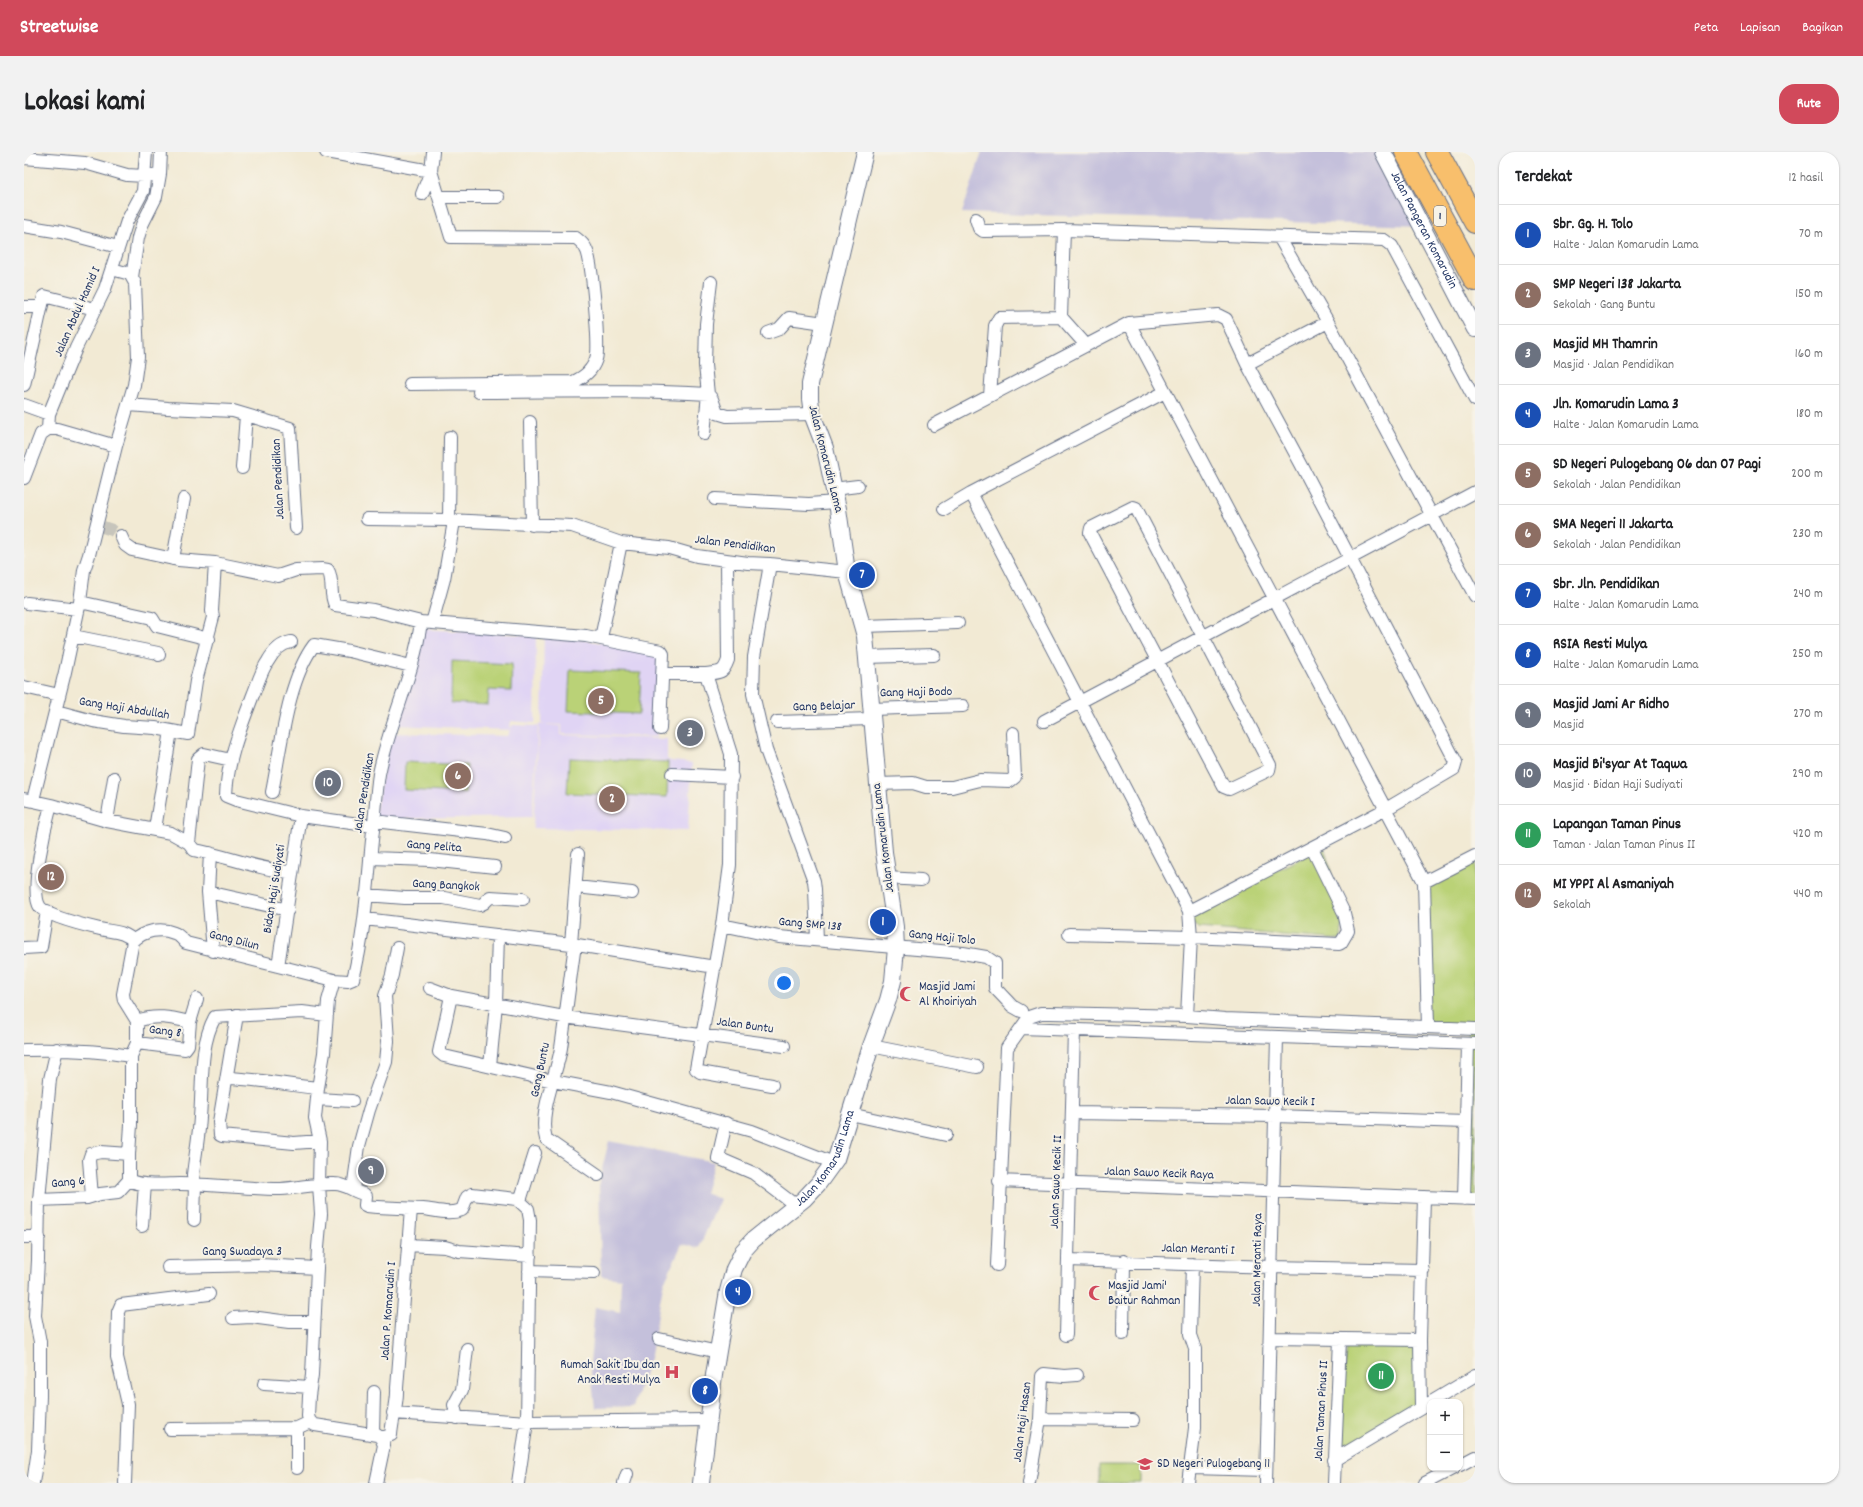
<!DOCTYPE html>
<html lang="id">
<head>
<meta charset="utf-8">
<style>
  :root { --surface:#fff; --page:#f2f2f2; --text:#202124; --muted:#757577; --line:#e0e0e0; --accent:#d1495b }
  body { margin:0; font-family:Dekko,sans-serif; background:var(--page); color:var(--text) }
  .controls { position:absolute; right:12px; bottom:12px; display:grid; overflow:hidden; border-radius:8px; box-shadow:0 1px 3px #0004 }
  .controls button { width:36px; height:36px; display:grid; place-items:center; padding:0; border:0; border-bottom:1px solid var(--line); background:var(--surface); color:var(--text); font:20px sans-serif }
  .you { position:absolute; left:760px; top:831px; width:14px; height:14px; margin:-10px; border:3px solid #fff; border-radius:50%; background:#1a73e8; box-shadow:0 0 0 6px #1a73e833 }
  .badge { display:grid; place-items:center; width:26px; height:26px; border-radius:50%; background:var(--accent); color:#fff; font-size:13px; font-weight:700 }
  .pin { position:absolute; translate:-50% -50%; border:2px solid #fff; box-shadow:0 1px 4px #0006 }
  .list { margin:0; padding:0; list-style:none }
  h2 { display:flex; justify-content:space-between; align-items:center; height:52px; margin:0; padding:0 16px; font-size:17px }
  h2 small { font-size:13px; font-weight:400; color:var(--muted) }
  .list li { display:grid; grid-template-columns:26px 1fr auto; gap:12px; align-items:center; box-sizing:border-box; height:60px; padding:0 16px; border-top:1px solid var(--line) }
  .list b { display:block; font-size:15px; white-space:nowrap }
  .list p { margin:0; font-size:13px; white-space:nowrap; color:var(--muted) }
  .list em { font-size:13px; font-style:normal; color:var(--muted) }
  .map { position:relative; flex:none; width:1451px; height:1331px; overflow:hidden; border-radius:16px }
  header { display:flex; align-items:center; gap:24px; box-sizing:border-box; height:56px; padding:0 20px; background:var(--accent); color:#fff }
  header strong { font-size:19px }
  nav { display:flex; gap:22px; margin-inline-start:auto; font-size:14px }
  .intro { display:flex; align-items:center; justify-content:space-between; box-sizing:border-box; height:96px; padding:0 24px }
  h1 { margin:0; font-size:28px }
  .button { padding:10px 18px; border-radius:16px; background:var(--accent); color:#fff; font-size:14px; font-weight:700 }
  main { display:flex; gap:24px; padding:0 24px }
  aside { flex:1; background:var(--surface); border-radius:16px; box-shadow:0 1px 3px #0004 }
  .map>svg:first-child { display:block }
</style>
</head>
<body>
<header>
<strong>Streetwise</strong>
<nav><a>Peta</a><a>Lapisan</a><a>Bagikan</a></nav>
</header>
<div class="intro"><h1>Lokasi kami</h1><a class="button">Rute</a></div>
<main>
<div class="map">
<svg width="1451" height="1331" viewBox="0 0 1451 1331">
  <rect width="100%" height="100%" fill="#f7f3e8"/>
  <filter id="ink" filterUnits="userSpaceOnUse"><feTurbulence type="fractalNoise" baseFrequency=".025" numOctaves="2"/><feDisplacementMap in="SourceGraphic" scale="8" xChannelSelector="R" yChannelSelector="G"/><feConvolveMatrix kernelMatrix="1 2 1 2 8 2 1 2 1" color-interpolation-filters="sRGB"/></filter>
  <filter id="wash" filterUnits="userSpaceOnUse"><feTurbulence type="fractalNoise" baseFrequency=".012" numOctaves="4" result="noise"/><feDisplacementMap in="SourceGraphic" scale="16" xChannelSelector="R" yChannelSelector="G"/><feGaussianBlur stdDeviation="0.9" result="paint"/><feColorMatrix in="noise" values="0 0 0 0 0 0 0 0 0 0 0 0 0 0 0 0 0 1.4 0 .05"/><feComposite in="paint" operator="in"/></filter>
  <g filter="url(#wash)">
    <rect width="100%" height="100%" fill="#f2ead4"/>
    <path fill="#e0d4f4" d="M 399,477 L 512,484 L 511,571 L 487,569 L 486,577 L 489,573 L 514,574 L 508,665 L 350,667 L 367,581 L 483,584 L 486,578 L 372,573 Z
      M 520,482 L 636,500 L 637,526 L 632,585 L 538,582 L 538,573 L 518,572 Z
      M 515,572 L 537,574 L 537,583 L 643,587 L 643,607 L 647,609 L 668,611 L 664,679 L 509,676 Z"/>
    <path fill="#c4c0db" d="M 958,0 L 1363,0 L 1400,74 L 938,61 Z
      M 585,989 L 690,1010 L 681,1041 L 696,1047 L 675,1096 L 658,1092 L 639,1133 L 627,1203 L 609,1255 L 571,1256 L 566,1211 L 571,1155 L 596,1160 L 597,1127 L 577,1124 L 575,1029 Z"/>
    <path fill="#bad277" stroke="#6a806a" d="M 428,509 L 488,512 L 487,539 L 465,538 L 464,553 L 427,551 Z
      M 546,518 L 617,521 L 615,562 L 544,559 Z
      M 545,606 L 644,610 L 643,645 L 543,641 Z
      M 381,610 L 443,613 L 441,641 L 380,638 Z
      M 1300,695 L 1319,763 L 1317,788 L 1175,776 L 1162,768 L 1171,758 Z
      M 1451,704 L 1451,1047 L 1440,1047 L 1444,877 L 1404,875 L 1400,730 Z
      M 1392,1191 L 1396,1253 L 1312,1308 L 1323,1195 Z
      M 1075,1313 L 1117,1313 L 1117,1331 L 1075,1331 Z"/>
  </g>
  <g filter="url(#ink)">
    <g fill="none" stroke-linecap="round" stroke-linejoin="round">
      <path stroke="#c7c5bc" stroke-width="12" stroke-dasharray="12 6" stroke-linecap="butt" d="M 79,375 L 88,378 L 97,384"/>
      <g stroke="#667087" stroke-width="14">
        <path id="minor" d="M 302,0 L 407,19 L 427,85 L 552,86 C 556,89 560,92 562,97 C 568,107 576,196 572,207 C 568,219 560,225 549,230 L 386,232
          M 0,6 L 61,11 L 103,23 L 120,24 L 136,22 L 137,0
          M 398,42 L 407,19 L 409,0
          M 416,45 L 474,45
          M 952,67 L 955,76 L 959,79 L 1040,78 L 1360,88 L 1368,94 L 1451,248
          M 0,74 L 37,80 L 94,95
          M 1040,78 L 1037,165 L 1062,193
          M 1255,85 L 1304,170 L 1451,444
          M 108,125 L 114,86 L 118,73 L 132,45 L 136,22
          M 0,155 L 17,155
          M 1105,171 L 1194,163 L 1202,167 L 1223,212 L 1277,312 L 1432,610 L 1430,617 L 1362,657 L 1165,759 L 1167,785 L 1163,864
          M 744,181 L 755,177 L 765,166 L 800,171
          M 1223,212 L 1304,170
          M 0,233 L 20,144 L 71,157
          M 455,240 C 531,240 608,237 684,242 L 688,247 L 693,261 L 703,264 L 788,262
          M 1141,240 L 947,341 L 1165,759
          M 966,244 L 971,174 L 975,166 L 1037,165
          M 0,253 L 25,262
          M 105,253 L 144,256 L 209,259 L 266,276 L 272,376
          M 506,270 L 508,373
          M 910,273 L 1105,171 L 1400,730
          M 24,277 L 25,262 L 52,196 L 81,137 L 103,69 L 119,39 L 122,0
          M 24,277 L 33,277 L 92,294
          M 680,282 L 684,242 L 681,213 L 682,172 L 687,130
          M 218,316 L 222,263
          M 0,326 L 17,282 L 24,277
          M 809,337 L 834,334
          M 691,347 L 785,352 L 812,350
          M 1109,355 L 1112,356 L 1246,613 L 1245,618 L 1205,637 L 1200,635 L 1066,381 L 1067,376 Z
          M 920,357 L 947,341
          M 343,367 L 425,368 L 548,374 L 597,391 L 645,396 L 673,404 L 724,411 L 746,412 L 823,420
          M 425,368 L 426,285
          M 97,384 L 101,393 L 108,398 L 154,408 L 191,411 L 254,424 L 272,418 L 298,417 L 304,418 C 310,428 305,442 311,453 L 349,458 L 397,470 L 562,484 L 637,499 L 639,502 L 636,577
          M 149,407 L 160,347
          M 703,408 L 704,508 C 699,522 696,520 682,522 L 707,602 L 706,713 L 698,773 L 672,917 L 676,920 L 748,933
          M 746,412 L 730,505 L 729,542 L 742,598 L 790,729 L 791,737 L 793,788
          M 56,450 L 128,466 L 133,474 L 185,487
          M 3,451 L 54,457
          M 408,471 L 420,427 L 430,369
          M 839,474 L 934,471
          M 49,484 L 134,501 L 135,503
          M 577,486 L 597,391
          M 267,490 C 257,492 249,500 244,509 C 237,519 234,531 229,543 C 217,575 203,608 202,644 L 212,648 L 277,664 L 349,674
          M 842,505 L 910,503
          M 638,522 L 682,522
          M 0,535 L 35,543
          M 847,557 L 939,554
          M 32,559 L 69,569 L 100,574 L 131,576 L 164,582 L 172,529 L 189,465 L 188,459 L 191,411
          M 1020,569 L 1451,340
          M 753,570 L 847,567
          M 648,622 L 708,625
          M 853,632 L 889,631 L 902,635 L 928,635 L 956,628 L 986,629 L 991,625 L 989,581
          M 248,640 C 257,596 263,529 290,493 L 325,499 L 387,514
          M 0,647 L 27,653 L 83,669 L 147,681 L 165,691 L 170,698 C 203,704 235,718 268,720
          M 9,648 L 41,520 L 56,450 L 60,418 L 65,403 L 92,294 L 110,233 L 114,205 L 111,131 L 106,122 L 88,117
          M 27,653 C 22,671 5,740 16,755 C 24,765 63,774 76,777 C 88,780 101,779 109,789
          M 83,669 L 90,626
          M 350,669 L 463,682 L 481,686
          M 131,677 L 147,579
          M 165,691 L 174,607 L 180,602 L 207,608
          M 186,701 L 184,740 L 189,799
          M 346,706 L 406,708 L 471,715
          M 863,726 L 897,728
          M 552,735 L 608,741
          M 184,740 L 264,758
          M 342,743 L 381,746 L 420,746 L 456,753 L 460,751 L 466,745 L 499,747
          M 341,767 L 547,792 L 691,815
          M 698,773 L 755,785 L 939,801 L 962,805 L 971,811 L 971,836 L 988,854 L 997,859
          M 1045,782 L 1167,785 L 1315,792 L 1317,791 L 1324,779 L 1320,761 L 1288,696
          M 109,789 C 120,779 136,775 150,781 C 154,782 159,788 162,791 L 310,828
          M 547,792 L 554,702
          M 551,793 C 546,827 542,862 537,896 C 533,922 514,961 522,987 L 574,1023
          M 0,796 L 17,795 L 23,759
          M 254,814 L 277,664
          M 406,836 L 427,844 L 540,865 L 760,894
          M 427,844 L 415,900 L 420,904 L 529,929 L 587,940 L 728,979 L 810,1011
          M 213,863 L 195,970 L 196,983 L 198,984 L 270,991 L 296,989
          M 113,869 C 132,862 148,866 166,870 L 173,847
          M 1404,875 L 1400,730 L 1451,704
          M 997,876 L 1451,892
          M 113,891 L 161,897 L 164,893 L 166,870
          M 847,894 L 953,915
          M 0,898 C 36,897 71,898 107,904
          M 466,914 L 472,852 L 474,783
          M 203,926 C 234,927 263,933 294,936
          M 293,947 L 328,949
          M 1049,961 L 1251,964 L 1442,970
          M 826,962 L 922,983
          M 702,971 L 694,1006 L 729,1021 L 771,1053
          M 105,1028 C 116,1035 143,1032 156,1032 C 190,1032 223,1037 257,1037 C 275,1036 293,1031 311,1032 C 322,1032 330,1040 340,1042 L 342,1044 L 341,1053 L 343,1054 C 361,1056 380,1056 399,1057 C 412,1058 424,1063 438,1058 L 443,1045 L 448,1042 L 493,1047 L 504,1057 L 506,1068 L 503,1270 L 494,1331
          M 105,1028 L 105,1002 L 107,973 L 107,904 L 113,891 L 113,869 L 100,848 L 99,842 L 109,789
          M 975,1029 L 1451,1047
          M 329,1037 L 335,994 L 345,958 L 362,910 L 364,889 L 361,844 L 368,823 L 373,796
          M 68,1044 L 65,1008 L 67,1002 L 77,1000 L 105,1002
          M 1440,1047 L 1444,892
          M 15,1048 L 63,1046 L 76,1042 L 94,1040 L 105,1028
          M 496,1049 L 511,1001
          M 170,1068 L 171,1032 L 169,1023 C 171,1004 175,984 176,965 C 179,932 175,894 191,865 L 278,860 L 303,863
          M 118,1074 L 121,1032
          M 0,1085 L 15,1085
          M 384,1093 L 421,1095 L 435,1099 L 506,1104
          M 1044,1108 L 1247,1115 L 1399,1118
          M 973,1113 L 983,896 L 1005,865 L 1017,861 L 1026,861 L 1163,864 L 1201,867 L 1451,877
          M 144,1115 L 237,1113 L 293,1116
          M 505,1119 L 570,1121
          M 209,1166 L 227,1165 L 265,1170 L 290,1170
          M 1099,1182 L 1100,1109
          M 1042,1183 L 1050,878
          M 1246,1186 L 1396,1188
          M 635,1187 L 694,1200
          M 240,1232 L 286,1235
          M 1397,1255 L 1396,1188 L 1400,1045
          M 369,1261 L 503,1270 L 684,1268
          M 433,1266 L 430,1253 L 438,1238 L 443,1197
          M 1016,1267 L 1109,1268
          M 273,1276 L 273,1316
          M 146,1277 L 273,1276 L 286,1270
          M 349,1282 L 350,1240
          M 357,1286 L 353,1283 L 291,1273 L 286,1270 L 284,1264 L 285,1244 L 288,1223 L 294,1095 L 297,1062 L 295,1033 L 296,989 L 291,966 L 294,936 L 300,901 L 304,849 L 310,828 L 324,829 L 329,827 C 343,773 344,717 351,661 C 352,649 353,635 355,622 C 365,571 390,523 397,470
          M 357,1286 L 367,1283 C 368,1268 374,1250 373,1236 L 387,1057
          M 1310,1308 L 1451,1224
          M 1436,1313 L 1451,1305
          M 1167,1316 L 1242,1318
          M 9,1331 L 14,1298 L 16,1244 L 16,1190 L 11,1164 L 14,1108 L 15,1048 L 26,927 L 33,897
          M 101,1331 L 104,1252 L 93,1205 L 94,1160 L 97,1153 L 185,1142
          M 352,1331 L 360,1293 L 357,1286
          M 600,1331 L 603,1322
          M 1005,1331 L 1016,1267 L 1018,1224 L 1020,1222 L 1040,1224 L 1053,1223
          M 1164,1331 L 1171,1276 L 1171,1197 L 1166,1183 L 1168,1112
          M 1242,1331 L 1253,885
          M 1310,1331 L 1316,1187
          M 1401,1331 L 1430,1316"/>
      </g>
      <g stroke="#667087" stroke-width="18">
        <g id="tertiary">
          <path id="s1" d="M 1359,0 L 1451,177"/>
          <path id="s2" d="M 677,1331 L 690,1223 L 704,1139 L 710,1117 L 719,1099 L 729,1088 L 780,1047 L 794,1032 L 812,1007 L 847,894 L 864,848 L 869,829 L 872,796 L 871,775 L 860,700 L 841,484 L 823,420 L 814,357 L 801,296 L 788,262 L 786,247 L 786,232 L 841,0"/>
        </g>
      </g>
      <g stroke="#667087" stroke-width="24">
        <path id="motorway" d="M 1382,0 L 1451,128
          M 1413,0 L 1451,70"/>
      </g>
      <use href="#minor" stroke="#fff" stroke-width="12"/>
      <use href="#tertiary" stroke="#fff" stroke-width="16"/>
      <use href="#motorway" stroke="#f8bf6c" stroke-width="22"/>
    </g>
  </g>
  <defs>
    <g id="mosque-bare" transform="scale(1.2)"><path d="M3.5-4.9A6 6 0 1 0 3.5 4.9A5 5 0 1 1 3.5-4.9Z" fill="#d1495b" stroke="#f7f3e8" stroke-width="2.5" paint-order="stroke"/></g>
    <g id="hospital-bare" transform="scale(1.2)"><path d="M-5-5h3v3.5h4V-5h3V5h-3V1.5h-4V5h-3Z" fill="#d1495b" stroke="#f7f3e8" stroke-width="2.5" paint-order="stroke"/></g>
    <g id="school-bare" transform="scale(1.2)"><path d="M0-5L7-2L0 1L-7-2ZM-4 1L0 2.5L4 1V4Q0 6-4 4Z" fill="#d1495b" stroke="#f7f3e8" stroke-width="2.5" paint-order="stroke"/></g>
  </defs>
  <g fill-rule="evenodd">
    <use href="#mosque-bare" x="883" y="842"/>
    <use href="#mosque-bare" x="1072" y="1141"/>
    <use href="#hospital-bare" x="648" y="1220"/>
    <use href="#school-bare" x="1121" y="1312"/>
  </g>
  <g text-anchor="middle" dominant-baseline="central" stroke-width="4" stroke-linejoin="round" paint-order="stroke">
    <rect fill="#f7f3e8" stroke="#5d6a87" stroke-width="1" x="1410" y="54" width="12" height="20" rx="3"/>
    <g font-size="12" font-weight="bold" fill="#1b2f5e">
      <text x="1416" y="64">1</text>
    </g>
    <g font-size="13" fill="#1b2f5e" stroke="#f7f3e8">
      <text stroke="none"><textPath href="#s1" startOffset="88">Jalan Pangeran Komarudin</textPath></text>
      <text transform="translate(54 160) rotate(-66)">Jalan Abdul Hamid I</text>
      <text transform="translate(801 307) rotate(76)">Jalan Komarudin Lama</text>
      <text transform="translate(255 327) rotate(-93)">Jalan Pendidikan</text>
      <text transform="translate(711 393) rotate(7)">Jalan Pendidikan</text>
      <text transform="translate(892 541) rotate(-1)">Gang Haji Bodo</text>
      <text transform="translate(800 555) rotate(-2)">Gang Belajar</text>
      <text transform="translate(100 557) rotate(9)">Gang Haji Abdullah</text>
      <text transform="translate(341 641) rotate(-81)">Jalan Pendidikan</text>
      <text transform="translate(860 686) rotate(-97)">Jalan Komarudin Lama</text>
      <text transform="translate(410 695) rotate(4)">Gang Pelita</text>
      <text transform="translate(422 734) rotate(3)">Gang Bangkok</text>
      <text transform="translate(251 737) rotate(-81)">Bidan Haji Sudiyati</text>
      <text transform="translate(786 773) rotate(5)">Gang SMP 138</text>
      <text transform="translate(918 786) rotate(6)">Gang Haji Tolo</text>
      <text transform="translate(210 789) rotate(14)">Gang Dilun</text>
      <text transform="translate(721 874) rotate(8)">Jalan Buntu</text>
      <text transform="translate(141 880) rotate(7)">Gang 8</text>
      <text transform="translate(517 918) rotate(-78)">Gang Buntu</text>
      <text transform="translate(1246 950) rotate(1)">Jalan Sawo Kecik I</text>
      <text stroke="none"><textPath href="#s2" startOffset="364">Jalan Komarudin Lama</textPath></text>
      <text transform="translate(1135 1022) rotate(2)">Jalan Sawo Kecik Raya</text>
      <text transform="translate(1033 1030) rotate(-88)">Jalan Sawo Kecik II</text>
      <text transform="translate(44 1031) rotate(-6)">Gang 6</text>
      <text transform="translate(1174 1098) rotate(2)">Jalan Meranti I</text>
      <text x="218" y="1100">Gang Swadaya 3</text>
      <text transform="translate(1234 1108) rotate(-89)">Jalan Meranti Raya</text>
      <text transform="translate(365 1159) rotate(-86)">Jalan P. Komarudin I</text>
      <text transform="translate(1298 1259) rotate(-87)">Jalan Taman Pinus II</text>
      <text transform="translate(999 1270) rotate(-83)">Jalan Haji Hasan</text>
    </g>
    <g font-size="13" fill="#1b2f5e" stroke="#f7f3e8" text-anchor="start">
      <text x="895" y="835">Masjid Jami<tspan x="895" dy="15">Al Khoiriyah</tspan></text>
      <text x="1084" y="1134">Masjid Jami'<tspan x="1084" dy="15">Baitur Rahman</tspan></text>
      <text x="636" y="1213" text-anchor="end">Rumah Sakit Ibu dan<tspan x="636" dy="15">Anak Resti Mulya</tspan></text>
      <text x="1133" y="1312">SD Negeri Pulogebang 11</text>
    </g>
  </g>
</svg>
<div class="controls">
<button>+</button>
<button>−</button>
</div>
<div class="you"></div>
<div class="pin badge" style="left:859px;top:770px;background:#1a4fb4">1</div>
<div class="pin badge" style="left:588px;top:647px;background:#8d6e63">2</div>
<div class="pin badge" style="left:666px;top:581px;background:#6b7280">3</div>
<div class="pin badge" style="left:714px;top:1140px;background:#1a4fb4">4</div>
<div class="pin badge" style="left:577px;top:549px;background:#8d6e63">5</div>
<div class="pin badge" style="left:434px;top:624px;background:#8d6e63">6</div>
<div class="pin badge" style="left:838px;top:423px;background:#1a4fb4">7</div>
<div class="pin badge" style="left:681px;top:1239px;background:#1a4fb4">8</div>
<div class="pin badge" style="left:347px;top:1019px;background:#6b7280">9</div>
<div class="pin badge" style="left:304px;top:631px;background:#6b7280">10</div>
<div class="pin badge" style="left:1357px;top:1224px;background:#2e9e5b">11</div>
<div class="pin badge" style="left:27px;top:725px;background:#8d6e63">12</div>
</div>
<aside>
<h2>Terdekat<small>12 hasil</small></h2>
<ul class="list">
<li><span class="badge" style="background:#1a4fb4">1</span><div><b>Sbr. Gg. H. Tolo</b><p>Halte · Jalan Komarudin Lama</p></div><em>70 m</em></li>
<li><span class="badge" style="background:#8d6e63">2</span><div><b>SMP Negeri 138 Jakarta</b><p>Sekolah · Gang Buntu</p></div><em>150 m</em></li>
<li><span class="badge" style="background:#6b7280">3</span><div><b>Masjid MH Thamrin</b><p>Masjid · Jalan Pendidikan</p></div><em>160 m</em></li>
<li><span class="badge" style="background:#1a4fb4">4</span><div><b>Jln. Komarudin Lama 3</b><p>Halte · Jalan Komarudin Lama</p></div><em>180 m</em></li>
<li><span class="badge" style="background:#8d6e63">5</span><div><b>SD Negeri Pulogebang 06 dan 07 Pagi</b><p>Sekolah · Jalan Pendidikan</p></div><em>200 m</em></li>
<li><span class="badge" style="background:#8d6e63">6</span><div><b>SMA Negeri 11 Jakarta</b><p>Sekolah · Jalan Pendidikan</p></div><em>230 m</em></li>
<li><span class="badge" style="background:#1a4fb4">7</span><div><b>Sbr. Jln. Pendidikan</b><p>Halte · Jalan Komarudin Lama</p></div><em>240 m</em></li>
<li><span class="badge" style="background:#1a4fb4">8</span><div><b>RSIA Resti Mulya</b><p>Halte · Jalan Komarudin Lama</p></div><em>250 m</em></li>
<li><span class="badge" style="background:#6b7280">9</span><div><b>Masjid Jami Ar Ridho</b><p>Masjid</p></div><em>270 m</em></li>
<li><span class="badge" style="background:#6b7280">10</span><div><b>Masjid Bi'syar At Taqwa</b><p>Masjid · Bidan Haji Sudiyati</p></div><em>290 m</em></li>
<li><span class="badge" style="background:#2e9e5b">11</span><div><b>Lapangan Taman Pinus</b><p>Taman · Jalan Taman Pinus II</p></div><em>420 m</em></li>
<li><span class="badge" style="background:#8d6e63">12</span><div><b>MI YPPI Al Asmaniyah</b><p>Sekolah</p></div><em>440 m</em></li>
</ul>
</aside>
</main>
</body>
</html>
